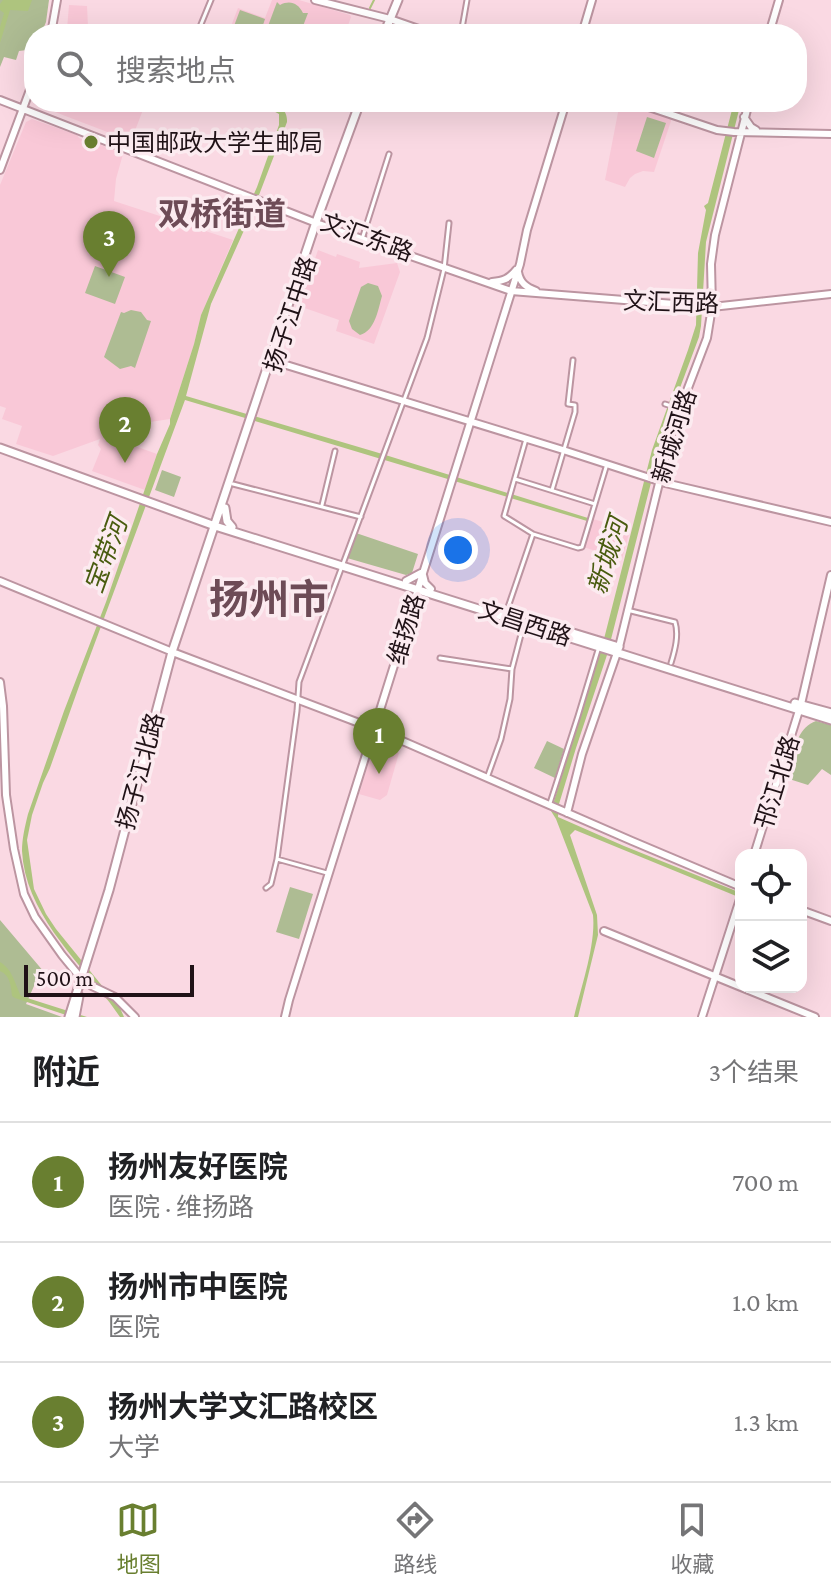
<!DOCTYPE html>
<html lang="zh">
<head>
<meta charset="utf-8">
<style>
  :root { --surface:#fff; --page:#f6f6f6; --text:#202124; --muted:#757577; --line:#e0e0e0; --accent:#697f30 }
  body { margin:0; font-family:"Crimson Pro","Noto Sans SC",serif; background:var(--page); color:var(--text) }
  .controls { position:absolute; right:24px; bottom:24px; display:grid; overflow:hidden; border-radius:16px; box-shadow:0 8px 32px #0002 }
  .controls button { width:72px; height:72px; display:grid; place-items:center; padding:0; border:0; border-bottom:2px solid var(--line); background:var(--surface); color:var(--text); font:40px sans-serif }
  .scale { position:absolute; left:24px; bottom:20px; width:170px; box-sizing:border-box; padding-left:8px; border:4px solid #201217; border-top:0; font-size:22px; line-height:28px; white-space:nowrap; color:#201217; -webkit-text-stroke:6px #fcebf0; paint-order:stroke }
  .you { position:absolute; left:458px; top:550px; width:28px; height:28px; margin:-20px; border:6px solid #fff; border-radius:50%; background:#1a73e8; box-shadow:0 0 0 12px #1a73e833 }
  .badge { display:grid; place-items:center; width:52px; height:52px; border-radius:50%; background:var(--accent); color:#fff; font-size:26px; font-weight:700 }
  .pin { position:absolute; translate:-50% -66px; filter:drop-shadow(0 2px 4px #0008) }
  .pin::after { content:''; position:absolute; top:42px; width:28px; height:24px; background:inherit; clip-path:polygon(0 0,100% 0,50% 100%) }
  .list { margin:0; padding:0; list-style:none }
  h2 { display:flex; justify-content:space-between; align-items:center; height:104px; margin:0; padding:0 32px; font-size:34px }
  h2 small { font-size:26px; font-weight:400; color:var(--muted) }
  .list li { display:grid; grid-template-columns:52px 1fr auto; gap:24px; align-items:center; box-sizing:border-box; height:120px; padding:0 32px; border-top:2px solid var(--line) }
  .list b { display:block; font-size:30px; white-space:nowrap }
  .list p { margin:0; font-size:26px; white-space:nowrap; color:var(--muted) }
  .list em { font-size:26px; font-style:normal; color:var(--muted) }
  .icon { flex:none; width:44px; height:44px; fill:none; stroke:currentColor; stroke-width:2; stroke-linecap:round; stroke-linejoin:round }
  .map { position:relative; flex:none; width:831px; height:1017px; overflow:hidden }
  .search { position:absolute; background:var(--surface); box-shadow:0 8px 32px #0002; left:24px; right:24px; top:24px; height:88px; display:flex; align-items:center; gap:20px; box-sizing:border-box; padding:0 28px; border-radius:32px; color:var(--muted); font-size:30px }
  .sheet { height:464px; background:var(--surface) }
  nav { display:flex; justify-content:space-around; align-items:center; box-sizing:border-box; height:112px; border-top:2px solid var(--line); background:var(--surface); font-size:22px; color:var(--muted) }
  nav a { display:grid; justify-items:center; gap:4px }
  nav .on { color:var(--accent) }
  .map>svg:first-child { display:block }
</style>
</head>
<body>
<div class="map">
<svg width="831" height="1017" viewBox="0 0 831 1017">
  <rect width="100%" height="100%" fill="#fad9e3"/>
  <path fill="#f9c8d7" d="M 272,0 L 299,0 L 350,15 L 351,17 L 345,34 L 228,34 L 238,8 L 265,18 Z
    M 69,5 L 87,6 L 88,26 L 92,34 L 55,34 L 56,28 L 67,29 Z
    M 34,96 L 34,102 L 146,102 L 131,141 L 34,104 L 33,101 Z
    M 620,102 L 626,102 L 672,118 L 654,172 L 643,171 L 635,174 L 630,178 L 625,187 L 605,180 Z
    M 32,119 L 77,135 L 79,138 L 93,144 L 96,143 L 123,154 L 116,179 L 114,201 L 233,240 L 201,315 L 194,344 L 170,419 L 137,424 L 107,436 L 157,454 L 145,490 L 92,471 L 101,449 L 98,445 L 100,439 L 53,456 L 16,444 L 22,426 L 2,419 L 6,408 L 0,406 L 0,185 L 26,122 Z
    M 318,250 L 336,257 L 337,254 L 360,262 L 359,268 L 397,263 L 400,272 L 374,344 L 336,331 L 339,320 L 299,306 Z
    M 593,519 L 630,530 L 622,559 L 583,547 Z
    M 378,745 L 399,753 L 387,795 L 380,800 L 359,794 L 374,746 Z"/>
  <path fill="#aebc93" d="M 0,0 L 49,0 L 46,22 L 41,34 L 34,34 L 34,37 L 32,37 L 27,50 L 19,51 L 16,60 L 4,57 L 0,67 Z
    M 277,2 L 280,5 C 290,0 298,3 303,13 L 308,13 L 300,34 L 265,34 Z
    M 240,10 L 265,19 L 260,34 L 231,34 Z
    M 647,117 L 666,123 L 654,158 L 636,151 Z
    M 95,266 L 125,277 L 115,304 L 85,293 Z
    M 368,283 L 378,286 L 382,296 C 378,310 375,331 360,335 L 352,329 L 349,321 L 361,287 Z
    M 131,310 L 141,312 L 147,320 L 151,321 L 135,368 L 131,366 L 120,369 L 104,357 L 121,312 L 124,313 Z
    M 162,470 L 181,477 L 174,497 L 155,490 Z
    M 356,533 L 418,554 L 412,573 L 406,575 L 347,558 Z
    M 816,721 L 831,725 L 831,775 L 822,769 L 808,785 L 786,778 C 792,759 795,728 816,721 Z
    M 547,741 L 564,749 L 555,778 L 534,768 Z
    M 290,887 L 313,894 L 299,939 L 276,932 Z
    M 0,920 L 44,972 L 38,977 L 26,1004 L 62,1017 L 0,1017 Z"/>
  <path fill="#aec47e" d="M 3,0 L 32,0 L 28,11 L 10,10 L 0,43 L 0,27 L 4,13 L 0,10 L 0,4 Z
    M 257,102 C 271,102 288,105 287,122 L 254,208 L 211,304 L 186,396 L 379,453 L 588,518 L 587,521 L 185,400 L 83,675 L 50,768 L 43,783 L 32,815 L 27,840 L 34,889 L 46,914 L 56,929 L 120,1008 L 124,1017 L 120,1017 L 110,1003 C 75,958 25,911 22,851 C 22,839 25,826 28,814 L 64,711 L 106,602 L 157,454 L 170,424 L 170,419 L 194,344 L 201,315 L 257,187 L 279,125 L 279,114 Z
    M 734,102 L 741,102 L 706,242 L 701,326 L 699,337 L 665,428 L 607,655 L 576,748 L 559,804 L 558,817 L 624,846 L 741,893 L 741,898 L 575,830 L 570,835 L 597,915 L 598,935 L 578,1017 L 574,1017 C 581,987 596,945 593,915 L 556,819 L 551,811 L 605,635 L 652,450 L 688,350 L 696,325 L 698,253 L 706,210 L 704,206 L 708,203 Z
    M 0,962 C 13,970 14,982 21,996 L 87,1017 L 72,1017 L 15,998 L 12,996 C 11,986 10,975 0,971 Z"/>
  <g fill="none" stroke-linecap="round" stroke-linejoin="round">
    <path stroke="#aec47e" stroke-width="2" d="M 370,8 L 374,0"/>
    <g stroke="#bc95a1" stroke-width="7">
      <path id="street" d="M 197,34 L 211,0
        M 461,34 L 467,0
        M 363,236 L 389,154
        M 665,404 L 680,409
        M 526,439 L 504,516 L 533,534 L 578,548 L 582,547 L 607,464
        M 515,479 L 595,504
        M 233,484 L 361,517
        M 552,490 L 575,412 L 575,405 L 568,404 L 573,360
        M 322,505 L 335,451
        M 627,610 L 675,622 C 679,635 675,650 671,663
        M 505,616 L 533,534
        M 440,658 L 512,669
        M 487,778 L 501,739 L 510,699 L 512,669 L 524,623
        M 550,803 L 578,716 L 598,650
        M 277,859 L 297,711 L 299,682 L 427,338 L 444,269 L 449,223
        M 266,888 L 271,884 L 277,859 L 327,873"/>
    </g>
    <g stroke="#bc95a1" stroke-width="10">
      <path id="secondary" d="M 315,0 L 390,19 L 433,34
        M 51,34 L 57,0
        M 582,34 L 592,0
        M 769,34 L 779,0
        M 0,100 L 319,224 L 511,291 L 712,307 L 831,294
        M 634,102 L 717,130 L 734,132 L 831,134
        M 744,117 L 751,127 L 756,130
        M 0,170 L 34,79
        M 518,272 C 520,283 526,287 536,291
        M 492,282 C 503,281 509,279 516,270
        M 270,360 L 563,450 L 665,483 L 831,522
        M 423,575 L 425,583 L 431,589
        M 0,581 L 175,653 L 375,729 L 632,841 L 741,887
        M 406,581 L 421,573
        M 0,682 L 3,706 L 6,795 L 14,849 L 24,894 L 35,917 L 62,955 L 80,977 L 92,986 L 115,997 L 135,1017
        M 567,813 L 582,754 L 619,647 L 672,430 L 707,338 L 712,307 L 711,264 L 715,235 L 749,102
        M 754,855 L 801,704 L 831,575
        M 801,910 L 831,921
        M 604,931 L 741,987
        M 741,987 L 815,1017
        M 285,1017 L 289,1000 L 520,264 L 527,230 L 566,102
        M 702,1017 L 741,896"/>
    </g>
    <g stroke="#bc95a1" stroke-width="11">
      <path id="primary" d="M 384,34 L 398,0
        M 0,448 L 215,526 L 831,720
        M 225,508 L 227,521 L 232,527
        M 573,633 L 619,647
        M 795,703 L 831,713
        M 69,1017 L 109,890 L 172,652 L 316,222 L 360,102
        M 75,1017 L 79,996"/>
    </g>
    <use href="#street" stroke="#fff" stroke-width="3"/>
    <use href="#secondary" stroke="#fff" stroke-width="6"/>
    <use href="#primary" stroke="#fff" stroke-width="7"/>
  </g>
  <circle fill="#697f30" stroke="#fcebf0" stroke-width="3" cx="91" cy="142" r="8"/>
  <g text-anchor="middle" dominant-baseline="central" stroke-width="7" stroke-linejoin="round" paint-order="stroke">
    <g font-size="24" fill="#201217" stroke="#fcebf0" text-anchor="start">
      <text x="107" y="142">中国邮政大学生邮局</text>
    </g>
    <g font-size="24" fill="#201217" stroke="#fcebf0">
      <text transform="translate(367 237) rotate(20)">文汇东路</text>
      <text transform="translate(671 302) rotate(2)">文汇西路</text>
      <text transform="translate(290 314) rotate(-72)">扬子江中路</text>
      <text transform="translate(674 436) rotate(-73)">新城河路</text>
      <text transform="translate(525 623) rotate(18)">文昌西路</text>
      <text transform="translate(406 629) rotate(-73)">维扬路</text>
      <text transform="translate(140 771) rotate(-75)">扬子江北路</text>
      <text transform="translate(777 782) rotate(-73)">邗江北路</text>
    </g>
    <g font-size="26" font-style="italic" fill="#495c0f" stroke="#fcebf0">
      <text transform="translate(106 555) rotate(-70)">宝带河</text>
      <text transform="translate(608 556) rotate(-73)">新城河</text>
    </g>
    <g font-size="32" font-weight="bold" fill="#6d4b56" stroke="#fcebf0">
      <text x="222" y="214">双桥街道</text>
    </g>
    <g font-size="40" font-weight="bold" fill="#6d4b56" stroke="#fcebf0">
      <text x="269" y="599">扬州市</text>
    </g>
  </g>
</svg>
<div class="controls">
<button><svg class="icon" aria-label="locate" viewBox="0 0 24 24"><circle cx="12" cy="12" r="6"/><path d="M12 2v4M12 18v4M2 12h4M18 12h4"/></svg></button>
<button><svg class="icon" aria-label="layers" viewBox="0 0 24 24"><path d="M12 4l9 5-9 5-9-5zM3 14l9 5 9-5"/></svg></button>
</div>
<div class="scale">500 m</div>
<div class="you"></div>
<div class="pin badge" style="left:379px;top:774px">1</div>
<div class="pin badge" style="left:125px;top:463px">2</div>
<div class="pin badge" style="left:109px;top:277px">3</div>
<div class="search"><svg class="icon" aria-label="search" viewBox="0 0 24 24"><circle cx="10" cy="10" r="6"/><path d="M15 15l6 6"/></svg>搜索地点</div>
</div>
<section class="sheet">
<h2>附近<small>3个结果</small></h2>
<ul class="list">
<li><span class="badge">1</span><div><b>扬州友好医院</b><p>医院 · 维扬路</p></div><em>700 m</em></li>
<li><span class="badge">2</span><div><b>扬州市中医院</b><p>医院</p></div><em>1.0 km</em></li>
<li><span class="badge">3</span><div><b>扬州大学文汇路校区</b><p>大学</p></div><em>1.3 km</em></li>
</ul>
</section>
<nav>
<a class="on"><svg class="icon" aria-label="map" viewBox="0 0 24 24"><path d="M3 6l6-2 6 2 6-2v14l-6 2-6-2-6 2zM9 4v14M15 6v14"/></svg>地图</a>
<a><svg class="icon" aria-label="directions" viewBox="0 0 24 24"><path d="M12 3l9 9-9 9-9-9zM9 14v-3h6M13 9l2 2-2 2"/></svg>路线</a>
<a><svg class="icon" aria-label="saved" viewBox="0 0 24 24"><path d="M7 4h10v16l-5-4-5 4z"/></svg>收藏</a>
</nav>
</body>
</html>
